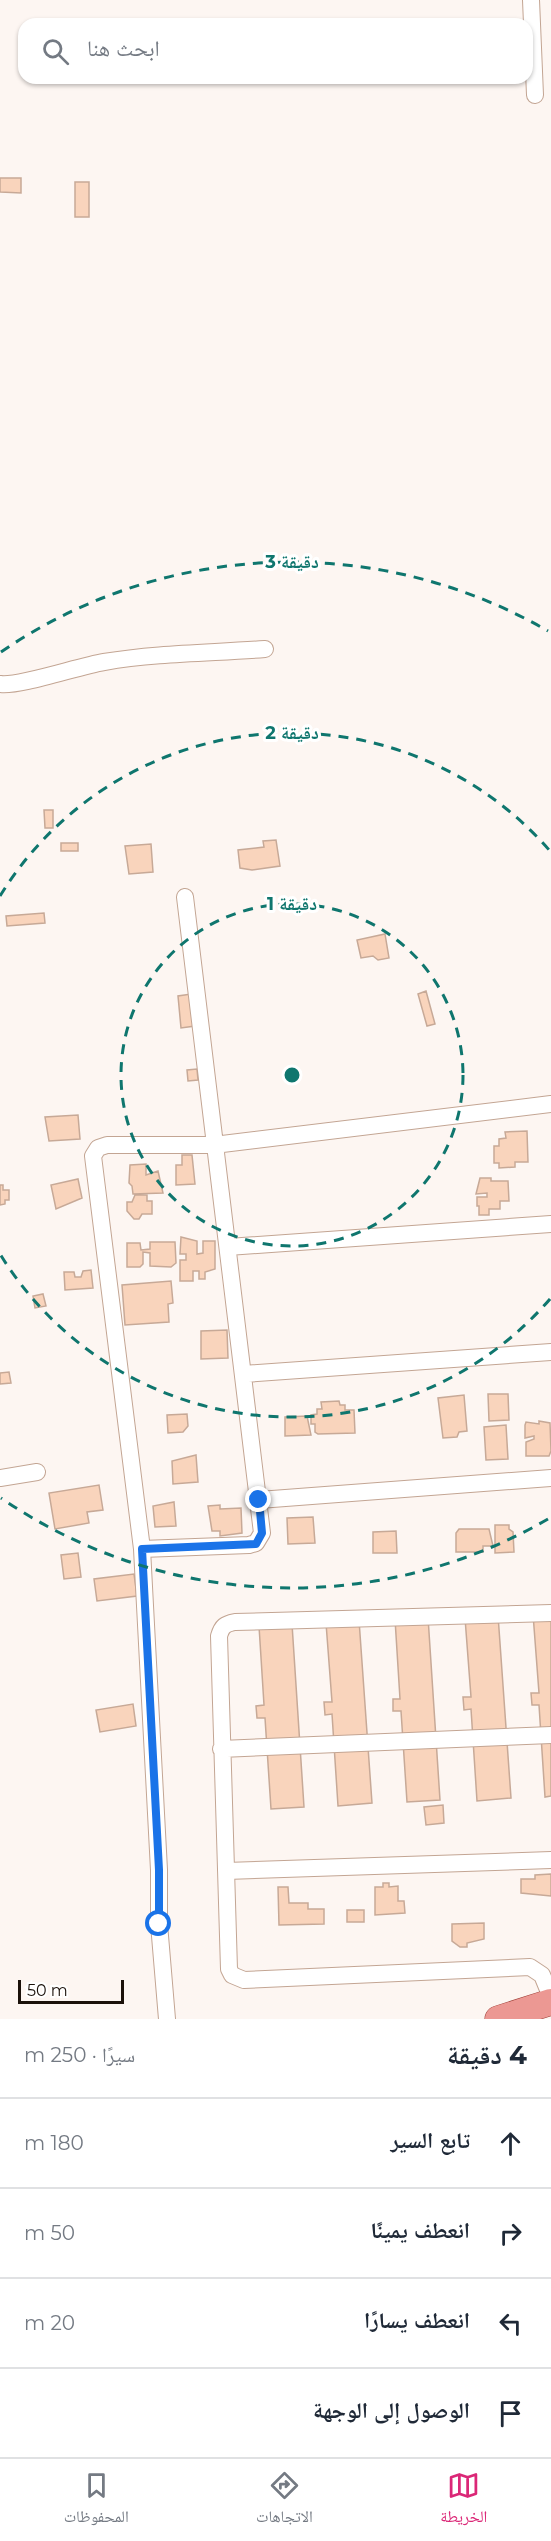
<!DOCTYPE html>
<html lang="ar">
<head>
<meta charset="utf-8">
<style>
  :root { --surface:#fff; --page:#f6f6f7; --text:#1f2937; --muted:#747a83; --line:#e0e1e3; --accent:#db2777 }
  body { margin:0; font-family:Montserrat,"Noto Naskh Arabic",sans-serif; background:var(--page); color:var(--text); direction:rtl }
  .scale { position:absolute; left:18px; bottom:15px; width:106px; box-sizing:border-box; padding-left:6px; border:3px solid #1b110a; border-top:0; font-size:16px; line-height:21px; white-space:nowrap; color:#1b110a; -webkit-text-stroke:4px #fff; paint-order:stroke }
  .stop { position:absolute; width:18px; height:18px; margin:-14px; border:4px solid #1a73e8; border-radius:50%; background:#fff }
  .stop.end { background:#1a73e8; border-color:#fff; box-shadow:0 2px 6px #0008 }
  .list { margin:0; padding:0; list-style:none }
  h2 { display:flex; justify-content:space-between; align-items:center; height:78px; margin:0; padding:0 24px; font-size:26px }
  h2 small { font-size:20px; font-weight:400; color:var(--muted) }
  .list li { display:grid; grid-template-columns:39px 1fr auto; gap:18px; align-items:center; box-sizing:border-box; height:90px; padding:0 24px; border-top:2px solid var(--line) }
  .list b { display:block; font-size:22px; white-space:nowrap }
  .list em { font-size:20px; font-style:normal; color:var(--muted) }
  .icon { flex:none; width:33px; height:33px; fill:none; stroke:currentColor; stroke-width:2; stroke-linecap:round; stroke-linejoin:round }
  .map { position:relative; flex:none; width:551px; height:2019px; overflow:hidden; direction:ltr }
  .search { position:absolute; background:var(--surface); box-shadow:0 2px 4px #0004; left:18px; right:18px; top:18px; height:66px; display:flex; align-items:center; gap:15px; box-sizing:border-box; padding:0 21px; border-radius:18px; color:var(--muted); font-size:22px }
  .sheet { height:438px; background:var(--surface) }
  nav { display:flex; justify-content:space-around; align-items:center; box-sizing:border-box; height:84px; border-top:2px solid var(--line); background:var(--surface); font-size:16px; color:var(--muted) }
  nav a { display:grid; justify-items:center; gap:3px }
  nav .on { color:var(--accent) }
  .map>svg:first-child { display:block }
</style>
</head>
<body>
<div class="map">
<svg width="551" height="2019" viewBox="0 0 551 2019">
  <rect width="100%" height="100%" fill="#fdf6f2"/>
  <path fill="#f9d4bc" stroke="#c7a997" stroke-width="1.5" d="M 0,178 L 21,178 L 21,193 L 0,192 Z
    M 75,182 L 89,182 L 89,217 L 75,217 Z
    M 44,810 L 53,810 L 53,828 L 45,828 Z
    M 276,840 L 280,866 L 252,870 L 240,868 L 238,850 L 264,847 L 263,841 Z
    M 61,843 L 78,843 L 78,851 L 61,851 Z
    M 151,844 L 153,872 L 129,874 L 125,846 Z
    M 44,913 L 45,923 L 7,926 L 6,916 Z
    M 385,934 L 389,958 L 378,960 L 373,956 L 361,958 L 357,940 Z
    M 426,991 L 435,1024 L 427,1026 L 418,994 Z
    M 191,994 L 195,1026 L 181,1028 L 178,996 Z
    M 197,1069 L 198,1080 L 188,1081 L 187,1070 Z
    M 78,1115 L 80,1139 L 49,1141 L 45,1117 Z
    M 527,1131 L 528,1162 L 515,1162 L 515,1167 L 499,1168 L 499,1163 L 494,1163 L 494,1146 L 499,1146 L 499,1139 L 506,1138 L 505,1132 Z
    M 182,1155 L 192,1155 L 195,1184 L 176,1185 L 176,1165 L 182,1165 Z
    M 146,1164 L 146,1175 L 158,1171 L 163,1193 L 133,1194 L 132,1186 L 129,1183 L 130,1165 Z
    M 480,1178 L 491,1178 L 491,1181 L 508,1181 L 509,1201 L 500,1201 L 500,1209 L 489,1209 L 489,1215 L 479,1215 L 479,1206 L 477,1206 L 477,1197 L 487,1197 L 487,1193 L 476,1194 Z
    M 78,1179 L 82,1198 L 56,1209 L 51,1185 Z
    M 0,1185 L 3,1185 L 3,1190 L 9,1190 L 9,1200 L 5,1200 L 5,1204 L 0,1205 Z
    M 135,1195 L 147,1195 L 147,1201 L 152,1201 L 152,1214 L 142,1214 L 139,1219 L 134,1219 L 127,1211 L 127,1202 L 132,1202 Z
    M 181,1237 L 197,1241 L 197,1254 L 203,1253 L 203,1241 L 215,1241 L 215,1269 L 205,1272 L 205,1279 L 199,1279 L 199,1271 L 193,1271 L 193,1281 L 180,1281 L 180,1260 L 186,1260 L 186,1254 L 180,1254 Z
    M 150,1242 L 175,1242 L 176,1263 L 171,1267 L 150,1266 L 150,1253 L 143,1252 L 143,1264 L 140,1267 L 127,1267 L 127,1243 L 140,1243 L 141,1250 L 150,1249 Z
    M 91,1270 L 93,1288 L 65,1290 L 64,1272 L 74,1272 L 75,1277 L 81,1277 L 83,1271 Z
    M 171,1281 L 173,1303 L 168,1304 L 169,1322 L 125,1325 L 122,1285 Z
    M 43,1294 L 46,1306 L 35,1308 L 33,1296 Z
    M 227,1330 L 228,1358 L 201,1359 L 201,1331 Z
    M 9,1372 L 11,1383 L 0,1384 L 0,1373 Z
    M 488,1394 L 508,1394 L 509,1420 L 489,1421 Z
    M 464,1395 L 467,1431 L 459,1432 L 457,1437 L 443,1438 L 438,1398 Z
    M 339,1401 L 340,1405 L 345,1405 L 345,1410 L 354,1410 L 355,1433 L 318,1434 L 315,1432 L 315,1424 L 311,1424 L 311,1415 L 317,1414 L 317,1409 L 322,1409 L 321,1402 Z
    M 187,1414 L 188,1426 L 183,1432 L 168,1433 L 167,1415 Z
    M 307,1416 L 311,1435 L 285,1436 L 285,1417 Z
    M 539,1421 L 550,1423 L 551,1451 L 549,1456 L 526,1456 L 526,1442 L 534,1439 L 534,1436 L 525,1438 L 525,1425 L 526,1422 L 539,1424 Z
    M 506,1425 L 508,1459 L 486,1460 L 484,1427 Z
    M 196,1455 L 198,1482 L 173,1484 L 172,1461 Z
    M 99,1485 L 103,1510 L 87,1512 L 89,1523 L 55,1529 L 49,1493 Z
    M 174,1502 L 176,1526 L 155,1527 L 153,1506 Z
    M 220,1505 L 220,1509 L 241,1508 L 242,1533 L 220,1536 L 220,1531 L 212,1531 L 208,1506 Z
    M 313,1517 L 315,1543 L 288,1544 L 287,1518 Z
    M 495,1525 L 509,1525 L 509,1529 L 513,1532 L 514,1552 L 495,1553 Z
    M 459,1529 L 489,1529 L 493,1546 L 483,1546 L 483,1552 L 456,1552 L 456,1533 Z
    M 396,1531 L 397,1553 L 373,1553 L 373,1532 Z
    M 78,1553 L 81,1577 L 64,1579 L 61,1555 Z
    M 134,1574 L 137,1596 L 97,1601 L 94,1579 Z
    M 551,1612 L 551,1796 L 545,1797 L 539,1705 L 532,1705 L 531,1693 L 539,1693 L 533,1614 Z
    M 498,1615 L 511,1798 L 477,1801 L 471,1709 L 464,1710 L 463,1697 L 471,1697 L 465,1618 Z
    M 428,1617 L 440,1800 L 407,1802 L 401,1711 L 393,1711 L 393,1699 L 400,1699 L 395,1619 Z
    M 359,1620 L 372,1803 L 338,1806 L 332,1714 L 325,1715 L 324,1702 L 332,1702 L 326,1623 Z
    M 292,1624 L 304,1807 L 271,1809 L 265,1718 L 257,1718 L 256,1706 L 264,1705 L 259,1626 Z
    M 133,1704 L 136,1726 L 100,1732 L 96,1710 Z
    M 443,1805 L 444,1823 L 426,1825 L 424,1807 Z
    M 551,1874 L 551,1896 L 521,1893 L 521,1879 L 535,1879 L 535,1875 Z
    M 383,1883 L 389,1883 L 389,1887 L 398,1886 L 398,1901 L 404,1901 L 405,1913 L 375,1915 L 375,1887 L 383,1887 Z
    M 278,1887 L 288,1887 L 289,1903 L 308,1903 L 308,1909 L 324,1909 L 324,1924 L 279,1925 Z
    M 347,1910 L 364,1910 L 364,1922 L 347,1922 Z
    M 484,1923 L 484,1939 L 467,1943 L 467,1947 L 460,1947 L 452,1941 L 452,1924 Z"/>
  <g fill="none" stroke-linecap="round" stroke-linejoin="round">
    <g stroke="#c3a593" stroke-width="18">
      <path id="street" d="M 531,0 L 535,95
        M 0,684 C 19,687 79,666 104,662 C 157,653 212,653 265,649
        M 228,1247 L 551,1224
        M 244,1374 L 551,1352
        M 0,1478 L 37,1472
        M 259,1500 L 551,1478
        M 142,1549 L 249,1545 L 256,1543 L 262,1533 L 185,897
        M 551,1613 L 235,1622 C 225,1624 222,1626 219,1636 L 229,1969 L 232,1975 L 244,1980 L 530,1967 L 542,1975 L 551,1997
        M 221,1749 L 551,1735
        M 226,1871 L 551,1860
        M 167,2019 L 159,1924 L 159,1870 L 142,1549 L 93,1156 L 98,1148 L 107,1145 L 214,1145 L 551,1104"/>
    </g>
    <g stroke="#9b3c34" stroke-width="27">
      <path id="primary" d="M 498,2019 L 551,2002"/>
    </g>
    <use href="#street" stroke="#fff" stroke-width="16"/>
    <use href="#primary" stroke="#ec9893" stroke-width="26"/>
  </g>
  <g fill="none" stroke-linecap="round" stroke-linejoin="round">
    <path stroke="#1a73e8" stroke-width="8" d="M 159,1924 L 159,1870 L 142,1549 L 256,1544 L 262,1533 L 259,1500"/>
  </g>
  <g fill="none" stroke="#0f766e" stroke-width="3" stroke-dasharray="10 8">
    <circle cx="292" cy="1075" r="171"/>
    <path d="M550 1299A342 342 0 0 1 0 1254M0 896A342 342 0 0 1 550 851"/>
    <path d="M548 1519A513 513 0 0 1 1 1498M1 652A513 513 0 0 1 548 631"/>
  </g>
  <circle cx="292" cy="1075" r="9" fill="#0f766e" stroke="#fff" stroke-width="3"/>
  <g font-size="18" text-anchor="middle" font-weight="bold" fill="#0f766e" stroke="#fff" stroke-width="6" stroke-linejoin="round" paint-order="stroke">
    <text x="292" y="568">3 دقيقة</text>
    <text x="292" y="739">2 دقيقة</text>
    <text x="292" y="910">1 دقيقة</text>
  </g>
</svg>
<div class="scale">50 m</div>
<div class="stop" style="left:159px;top:1924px"></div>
<div class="stop end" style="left:259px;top:1500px"></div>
<div class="search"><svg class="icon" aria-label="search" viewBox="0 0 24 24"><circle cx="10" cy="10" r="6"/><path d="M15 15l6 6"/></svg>ابحث هنا</div>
</div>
<section class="sheet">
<h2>4 دقيقة<small>سيرًا · 250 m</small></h2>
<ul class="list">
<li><svg class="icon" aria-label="ahead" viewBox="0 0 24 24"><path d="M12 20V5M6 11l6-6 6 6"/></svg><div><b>تابع السير</b></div><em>180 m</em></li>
<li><svg class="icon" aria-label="right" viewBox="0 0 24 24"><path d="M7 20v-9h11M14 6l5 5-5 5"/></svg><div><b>انعطف يمينًا</b></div><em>50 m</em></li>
<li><svg class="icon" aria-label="left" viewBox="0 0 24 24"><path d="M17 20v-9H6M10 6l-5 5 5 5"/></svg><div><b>انعطف يسارًا</b></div><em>20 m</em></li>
<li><svg class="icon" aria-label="arrive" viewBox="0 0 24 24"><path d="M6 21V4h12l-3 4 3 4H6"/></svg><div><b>الوصول إلى الوجهة</b></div></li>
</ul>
</section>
<nav>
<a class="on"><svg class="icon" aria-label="map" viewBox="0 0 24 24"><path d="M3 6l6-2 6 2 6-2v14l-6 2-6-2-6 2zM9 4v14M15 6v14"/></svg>الخريطة</a>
<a><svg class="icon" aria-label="directions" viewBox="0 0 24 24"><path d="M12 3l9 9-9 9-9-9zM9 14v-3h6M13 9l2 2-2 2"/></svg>الاتجاهات</a>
<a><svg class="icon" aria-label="saved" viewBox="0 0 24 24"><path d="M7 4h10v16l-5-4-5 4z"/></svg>المحفوظات</a>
</nav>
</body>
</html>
